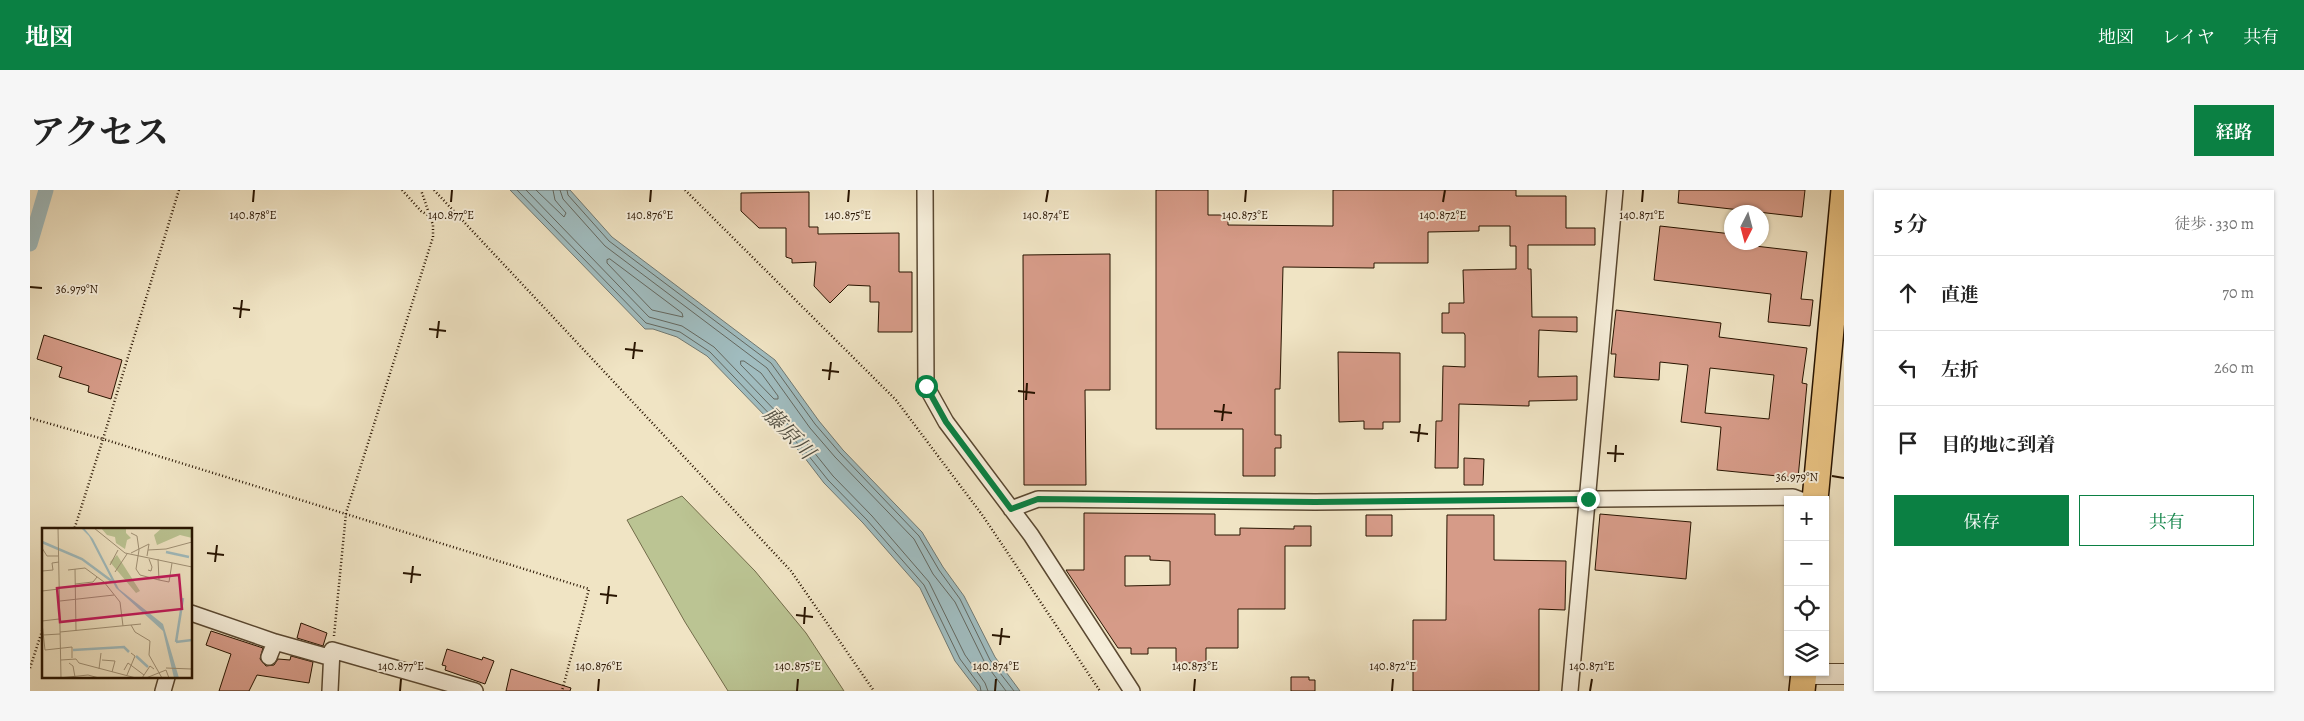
<!DOCTYPE html>
<html lang="ja">
<head>
<meta charset="utf-8">
<style>
  :root { --surface:#fff; --page:#f6f6f6; --text:#222; --muted:#767676; --line:#e0e0e0; --accent:#0b8043 }
  body { margin:0; font-family:Alegreya,"Noto Serif JP",serif; background:var(--page); color:var(--text) }
  .controls { position:absolute; right:15px; bottom:15px; display:grid; overflow:hidden; border-radius:0px; box-shadow:0 1px 4px #0004 }
  .controls button { width:45px; height:45px; display:grid; place-items:center; padding:0; border:0; border-bottom:1px solid var(--line); background:var(--surface); color:var(--text); font:25px sans-serif }
  .compass { position:absolute; left:1694px; top:15px; width:45px; height:45px; border-radius:50%; background:var(--surface); box-shadow:0 1px 4px #0004; rotate:186deg }
  .stop { position:absolute; width:15px; height:15px; margin:-11px; border:4px solid #0b8043; border-radius:50%; background:#fff }
  .stop.end { background:#0b8043; border-color:#fff; box-shadow:0 1px 5px #0008 }
  .list { margin:0; padding:0; list-style:none }
  h2 { display:flex; justify-content:space-between; align-items:center; height:65px; margin:0; padding:0 20px; font-size:21px }
  h2 small { font-size:16px; font-weight:400; color:var(--muted) }
  .list li { display:grid; grid-template-columns:32px 1fr auto; gap:15px; align-items:center; box-sizing:border-box; height:75px; padding:0 20px; border-top:1px solid var(--line) }
  .list b { display:block; font-size:19px; white-space:nowrap }
  .list em { font-size:16px; font-style:normal; color:var(--muted) }
  .actions { display:flex; gap:10px; padding:15px 20px }
  .actions a { flex:1; padding:11px 0; border:1px solid var(--accent); border-radius:0px; text-align:center; font-size:18px; color:var(--accent) }
  .actions .main { background:var(--accent); color:#fff }
  .icon { flex:none; width:28px; height:28px; fill:none; stroke:currentColor; stroke-width:2; stroke-linecap:round; stroke-linejoin:round }
  .map { position:relative; flex:none; width:1814px; height:501px; overflow:hidden; border-radius:0px }
  header { display:flex; align-items:center; gap:30px; box-sizing:border-box; height:70px; padding:0 25px; background:var(--accent); color:#fff }
  header strong { font-size:24px }
  nav { display:flex; gap:28px; margin-inline-start:auto; font-size:18px }
  .intro { display:flex; align-items:center; justify-content:space-between; box-sizing:border-box; height:120px; padding:0 30px }
  h1 { margin:0; font-size:35px }
  .button { padding:12px 22px; border-radius:0px; background:var(--accent); color:#fff; font-size:18px; font-weight:700 }
  main { display:flex; gap:30px; padding:0 30px }
  aside { flex:1; background:var(--surface); border-radius:0px; box-shadow:0 1px 4px #0004 }
  .map>svg:first-child { display:block }
</style>
</head>
<body>
<header>
<strong>地図</strong>
<nav><a>地図</a><a>レイヤ</a><a>共有</a></nav>
</header>
<div class="intro"><h1>アクセス</h1><a class="button">経路</a></div>
<main>
<div class="map">
<svg width="1814" height="501" viewBox="0 0 1814 501">
  <rect width="100%" height="100%" fill="#f0e4c4"/>
  <filter id="stains"><feTurbulence type="fractalNoise" baseFrequency=".004" numOctaves="4"/><feColorMatrix values="0 0 0 0 .2 0 0 0 0 .09 0 0 0 0 .02 0 0 0 .5 -.17"/></filter>
  <radialGradient id="worn" r=".72"><stop offset=".6" stop-color="#630" stop-opacity="0"/><stop offset="1" stop-color="#630" stop-opacity=".3"/></radialGradient>
  <path fill="#bbc493" stroke="#726c4a" d="M 652,306 L 725,381 L 776,443 L 814,501 L 698,501 L 655,432 L 597,330 Z"/>
  <path fill="#a0bcbf" stroke="#707973" d="M 480,0 L 540,0 L 582,47 L 745,170 L 789,231 L 813,260 L 892,342 L 913,377 L 934,406 L 965,467 L 990,501 L 948,501 L 925,471 L 890,398 L 833,333 L 794,293 L 771,263 L 677,166 L 647,147 L 623,139 L 615,139 Z"/>
  <g fill="none" stroke-linecap="round" stroke-linejoin="round">
    <path stroke="#646860" stroke-width="1" d="M 487,0 L 616,133 L 650,142 L 680,162 L 774,260 L 798,290 L 837,330 L 894,395 L 930,469 L 950,496 L 951,501
      M 496,0 L 619,127 L 652,136 L 684,157 L 779,256 L 803,286 L 842,326 L 899,392 L 935,465 L 955,493 L 958,501
      M 506,0 L 534,27 L 536,23 L 525,10 L 523,0
      M 530,0 L 533,9 L 575,56 L 737,178 L 780,238 L 805,267 L 884,349 L 903,384 L 925,412 L 955,473 L 976,501
      M 537,0 L 538,5 L 579,51 L 741,173 L 785,234 L 810,263 L 889,346 L 909,380 L 930,409 L 960,470 L 984,501
      M 580,69 L 652,123 L 653,127 L 622,120 L 577,73 L 577,70 Z
      M 711,171 L 714,171 L 731,183 L 748,206 L 748,209 L 744,209 L 711,175 Z"/>
    <path stroke="#a0bcbf" stroke-width="15" d="M 0,54 L 16,0"/>
  </g>
  <path fill="#d69b88" stroke="#281400" fill-rule="evenodd" d="M 1126,0 L 1178,0 L 1178,25 L 1198,25 L 1198,35 L 1303,36 L 1303,0 L 1486,0 L 1486,6 L 1536,6 L 1536,38 L 1565,38 L 1565,55 L 1498,55 L 1498,79 L 1501,79 L 1502,127 L 1547,127 L 1547,142 L 1509,140 L 1508,187 L 1547,186 L 1547,210 L 1499,211 L 1499,216 L 1429,214 L 1428,278 L 1405,278 L 1406,231 L 1412,231 L 1413,176 L 1435,177 L 1435,145 L 1434,143 L 1412,143 L 1412,123 L 1419,123 L 1419,113 L 1434,113 L 1433,80 L 1486,79 L 1486,56 L 1480,56 L 1480,36 L 1449,36 L 1449,41 L 1398,42 L 1398,73 L 1344,73 L 1344,78 L 1253,77 L 1250,199 L 1245,199 L 1245,245 L 1251,245 L 1251,258 L 1245,258 L 1245,286 L 1213,286 L 1213,239 L 1126,239 Z
    M 1649,0 L 1775,0 L 1772,27 L 1648,13 Z
    M 779,2 L 779,37 L 788,37 L 788,44 L 869,43 L 869,82 L 882,82 L 882,142 L 848,142 L 849,112 L 840,112 L 840,96 L 818,95 L 800,113 L 784,96 L 786,72 L 762,73 L 762,69 L 756,67 L 756,38 L 729,38 L 711,21 L 711,3 Z
    M 1630,36 L 1702,44 L 1702,52 L 1725,52 L 1725,56 L 1777,62 L 1771,109 L 1783,110 L 1780,136 L 1738,132 L 1741,104 L 1624,90 Z
    M 1080,64 L 1080,200 L 1055,200 L 1056,295 L 994,295 L 993,65 Z
    M 1586,120 L 1691,133 L 1689,147 L 1777,158 L 1772,193 L 1777,194 L 1768,288 L 1687,280 L 1691,237 L 1651,232 L 1658,175 L 1630,172 L 1629,190 L 1584,187 L 1586,164 L 1581,164 ZM 1680,178 L 1744,185 L 1739,229 L 1675,223 Z
    M 14,145 L 92,170 L 81,209 L 58,202 L 59,196 L 29,187 L 32,177 L 7,169 Z
    M 1308,162 L 1370,163 L 1370,232 L 1353,232 L 1353,239 L 1334,239 L 1334,231 L 1309,232 Z
    M 1434,268 L 1454,269 L 1453,295 L 1434,295 Z
    M 1054,323 L 1185,324 L 1185,345 L 1210,345 L 1210,338 L 1264,339 L 1264,336 L 1281,336 L 1281,356 L 1255,356 L 1255,419 L 1208,419 L 1208,458 L 1176,458 L 1176,473 L 1146,473 L 1146,458 L 1118,458 L 1118,464 L 1101,464 L 1101,458 L 1088,458 L 1036,380 L 1054,380 ZM 1095,366 L 1120,366 L 1120,370 L 1140,371 L 1140,395 L 1095,396 Z
    M 1570,324 L 1661,332 L 1656,389 L 1565,380 Z
    M 1336,325 L 1362,325 L 1362,346 L 1336,346 Z
    M 1417,325 L 1464,325 L 1464,370 L 1536,371 L 1535,420 L 1509,419 L 1509,501 L 1383,501 L 1383,430 L 1416,430 Z
    M 271,433 L 297,443 L 293,456 L 267,448 Z
    M 181,441 L 233,458 L 230,469 L 236,476 L 244,475 L 248,469 L 260,470 L 261,466 L 283,472 L 279,493 L 227,485 L 219,501 L 189,501 L 201,464 L 176,455 Z
    M 417,459 L 452,470 L 453,467 L 464,471 L 455,494 L 415,480 L 416,476 L 412,475 Z
    M 481,479 L 541,498 L 540,501 L 476,501 Z
    M 1261,487 L 1279,487 L 1279,490 L 1285,490 L 1285,501 L 1261,501 Z"/>
  <g fill="none" stroke-linecap="round" stroke-linejoin="round">
    <g stroke="#5a4831" stroke-width="18">
      <path id="minor" d="M 895,0 L 896,196 L 916,232 L 1001,345 L 1102,501
        M 981,319 L 1008,309 L 1285,312 L 1763,307 L 1771,310
        M 161,423 L 245,452 L 302,468
        M 239,467 L 245,452
        M 133,501 L 137,487
        M 300,501 L 302,460 L 445,501
        M 1540,501 L 1585,0"/>
    </g>
    <g stroke="#5a4831" stroke-width="22">
      <path id="tertiary" d="M 1774,484 L 1814,484"/>
    </g>
    <g stroke="#281400" stroke-width="28">
      <path id="primary" d="M 1785,310 L 1814,0
        M 1772,501 L 1774,482"/>
    </g>
    <path stroke="#281400" stroke-width="2.5" stroke-dasharray="1 2.5" stroke-linecap="butt" d="M 149,0 L 73,249 L 559,399 L 532,501
      M 372,0 L 391,21 L 398,25
      M 404,0 L 761,381 L 844,501
      M 655,0 L 866,210 L 953,326 L 1070,501
      M 0,228 L 73,249 L 44,340
      M 304,446 L 316,323 L 403,47 L 403,35 L 391,0
      M 0,478 L 14,435"/>
    <use href="#minor" stroke="#f5edd9" stroke-width="15"/>
    <use href="#tertiary" stroke="#f5edd9" stroke-width="20"/>
    <use href="#primary" stroke="#e8c282" stroke-width="25"/>
  </g>
  <g fill="none" stroke-linecap="round" stroke-linejoin="round">
    <path stroke="#0b8043" stroke-width="6" d="M 896,196 L 916,232 L 981,319 L 1008,309 L 1285,312 L 1558,309"/>
  </g>
  <path fill="none" stroke="#281400" stroke-width="2" d="M 223,12 L 224,0M 421,12 L 422,0M 620,12 L 621,0M 818,12 L 819,0M 1016,12 L 1018,0M 1215,12 L 1216,0M 1413,12 L 1415,0M 1612,12 L 1613,0M 0,97 L 12,98M 203,118 L 220,120M 210,128 L 212,110M 399,139 L 416,141M 407,148 L 409,131M 595,159 L 613,161M 603,169 L 605,152M 792,180 L 809,182M 799,190 L 801,172M 988,201 L 1005,203M 996,210 L 997,193M 1184,221 L 1202,223M 1192,231 L 1194,214M 1380,242 L 1398,244M 1388,252 L 1390,234M 1577,263 L 1594,264M 1585,272 L 1586,255M 1802,286 L 1814,288M 177,363 L 194,365M 185,372 L 187,355M 373,383 L 391,385M 381,393 L 383,376M 570,404 L 587,406M 577,414 L 579,396M 766,425 L 783,427M 774,434 L 775,417M 962,445 L 980,447M 970,455 L 972,438M 370,501 L 371,489M 568,501 L 569,489M 767,501 L 768,489M 965,501 L 966,489M 1164,501 L 1165,489M 1362,501 L 1363,489M 1560,501 L 1562,489"/>
  <g text-anchor="middle" dominant-baseline="central" stroke-width="4" stroke-linejoin="round" paint-order="stroke">
    <g font-size="21" font-style="italic" fill="#524f43" stroke="#f5edd9">
      <text transform="translate(759 243) rotate(46)">藤原川</text>
    </g>
  </g>
  <g transform="translate(12 338)">
    <rect width="150" height="150" fill="#f0e4c4"/>
    <path d="M 59,0 L 84,0 L 84,5 L 89,10 L 85,12 L 83,21 L 74,15 L 73,9 L 65,7 ZM 120,0 L 150,0 L 150,10 L 138,7 L 115,17 L 112,7 ZM 75,27 L 98,63 L 94,65 L 68,34 Z" fill="#bbc493"/>
    <path d="M 39,0 L 42,0 L 51,11 L 77,61 L 121,96 L 137,150 L 132,150 L 121,103 L 74,60 L 47,8 Z" fill="#a0bcbf"/>
    <path fill="none" stroke="#a0bcbf" stroke-width="2.5" d="M 0,14 L 40,31 L 71,54M 124,24 L 147,29M 134,114 L 141,70M 134,114 L 150,112M 31,122 L 82,119 L 87,124M 94,128 L 106,139"/>
    <path fill="none" stroke="#a09176" stroke-width="1" d="M 16,0 L 19,150M 52,0 L 83,25 L 150,39M 89,5 L 95,8 L 97,22 L 94,41 L 98,47 L 117,52 L 116,31M 0,20 L 5,28 L 16,28M 106,22 L 124,21 L 150,14M 89,25 L 107,16 L 105,28M 68,37 L 76,22M 33,41 L 34,103M 26,42 L 43,40 L 62,54 L 78,74 L 81,98M 106,42 L 109,43 L 110,39 L 107,31M 0,43 L 11,42 L 10,35 L 17,34M 73,44 L 85,26M 117,52 L 127,54 L 130,35M 33,56 L 51,54 L 55,49M 0,63 L 17,61M 18,73 L 72,67M 0,93 L 17,91M 0,95 L 3,122 L 30,119 L 30,130M 89,97 L 93,104 L 108,113 L 107,127 L 120,150M 18,104 L 99,96M 1,107 L 18,106M 19,132 L 34,131 L 37,135 L 94,150M 60,132 L 73,133 L 70,144M 27,135 L 31,138 L 33,149M 124,140 L 150,141M 57,141 L 59,125M 82,142 L 86,135 L 102,147M 85,147 L 93,128 L 89,125M 17,150 L 46,147 L 57,150M 100,150 L 108,138 L 112,141M 104,150 L 124,142 L 127,150"/>
    <path fill="#c2185b" fill-opacity="0.15" stroke="#c2185b" stroke-width="2.5" d="M 137,47 L 140,81 L 18,94 L 15,60 Z"/>
    <rect width="150" height="150" fill="none" stroke="#281400" stroke-width="2.5"/>
  </g>
  <g font-size="12" text-anchor="middle" fill="#281400" stroke="#f5edd9" stroke-width="4" stroke-linejoin="round" paint-order="stroke">
    <text x="223" y="29">140.878°E</text>
    <text x="421" y="29">140.877°E</text>
    <text x="620" y="29">140.876°E</text>
    <text x="818" y="29">140.875°E</text>
    <text x="1016" y="29">140.874°E</text>
    <text x="1215" y="29">140.873°E</text>
    <text x="1413" y="29">140.872°E</text>
    <text x="1612" y="29">140.871°E</text>
    <text x="47" y="103">36.979°N</text>
    <text x="1767" y="291">36.979°N</text>
    <text x="371" y="480">140.877°E</text>
    <text x="569" y="480">140.876°E</text>
    <text x="768" y="480">140.875°E</text>
    <text x="966" y="480">140.874°E</text>
    <text x="1165" y="480">140.873°E</text>
    <text x="1363" y="480">140.872°E</text>
    <text x="1562" y="480">140.871°E</text>
  </g>
  <rect width="100%" height="100%" filter="url(#stains)"/>
  <rect width="100%" height="100%" fill="url(#worn)"/>
</svg>
<div class="controls">
<button>+</button>
<button>−</button>
<button><svg class="icon" aria-label="locate" viewBox="0 0 24 24"><circle cx="12" cy="12" r="6"/><path d="M12 2v4M12 18v4M2 12h4M18 12h4"/></svg></button>
<button><svg class="icon" aria-label="layers" viewBox="0 0 24 24"><path d="M12 4l9 5-9 5-9-5zM3 14l9 5 9-5"/></svg></button>
</div>
<svg class="compass" viewBox="-18 -18 36 36"><path d="M0-13l5 13h-10z" fill="#e53935"/><path d="M0 13l5-13h-10z" fill="#767676"/></svg>
<div class="stop" style="left:896px;top:196px"></div>
<div class="stop end" style="left:1558px;top:309px"></div>
</div>
<aside>
<h2>5 分<small>徒歩 · 330 m</small></h2>
<ul class="list">
<li><svg class="icon" aria-label="ahead" viewBox="0 0 24 24"><path d="M12 20V5M6 11l6-6 6 6"/></svg><div><b>直進</b></div><em>70 m</em></li>
<li><svg class="icon" aria-label="left" viewBox="0 0 24 24"><path d="M17 20v-9H6M10 6l-5 5 5 5"/></svg><div><b>左折</b></div><em>260 m</em></li>
<li><svg class="icon" aria-label="arrive" viewBox="0 0 24 24"><path d="M6 21V4h12l-3 4 3 4H6"/></svg><div><b>目的地に到着</b></div></li>
</ul>
<div class="actions"><a class="main">保存</a><a>共有</a></div>
</aside>
</main>
</body>
</html>
